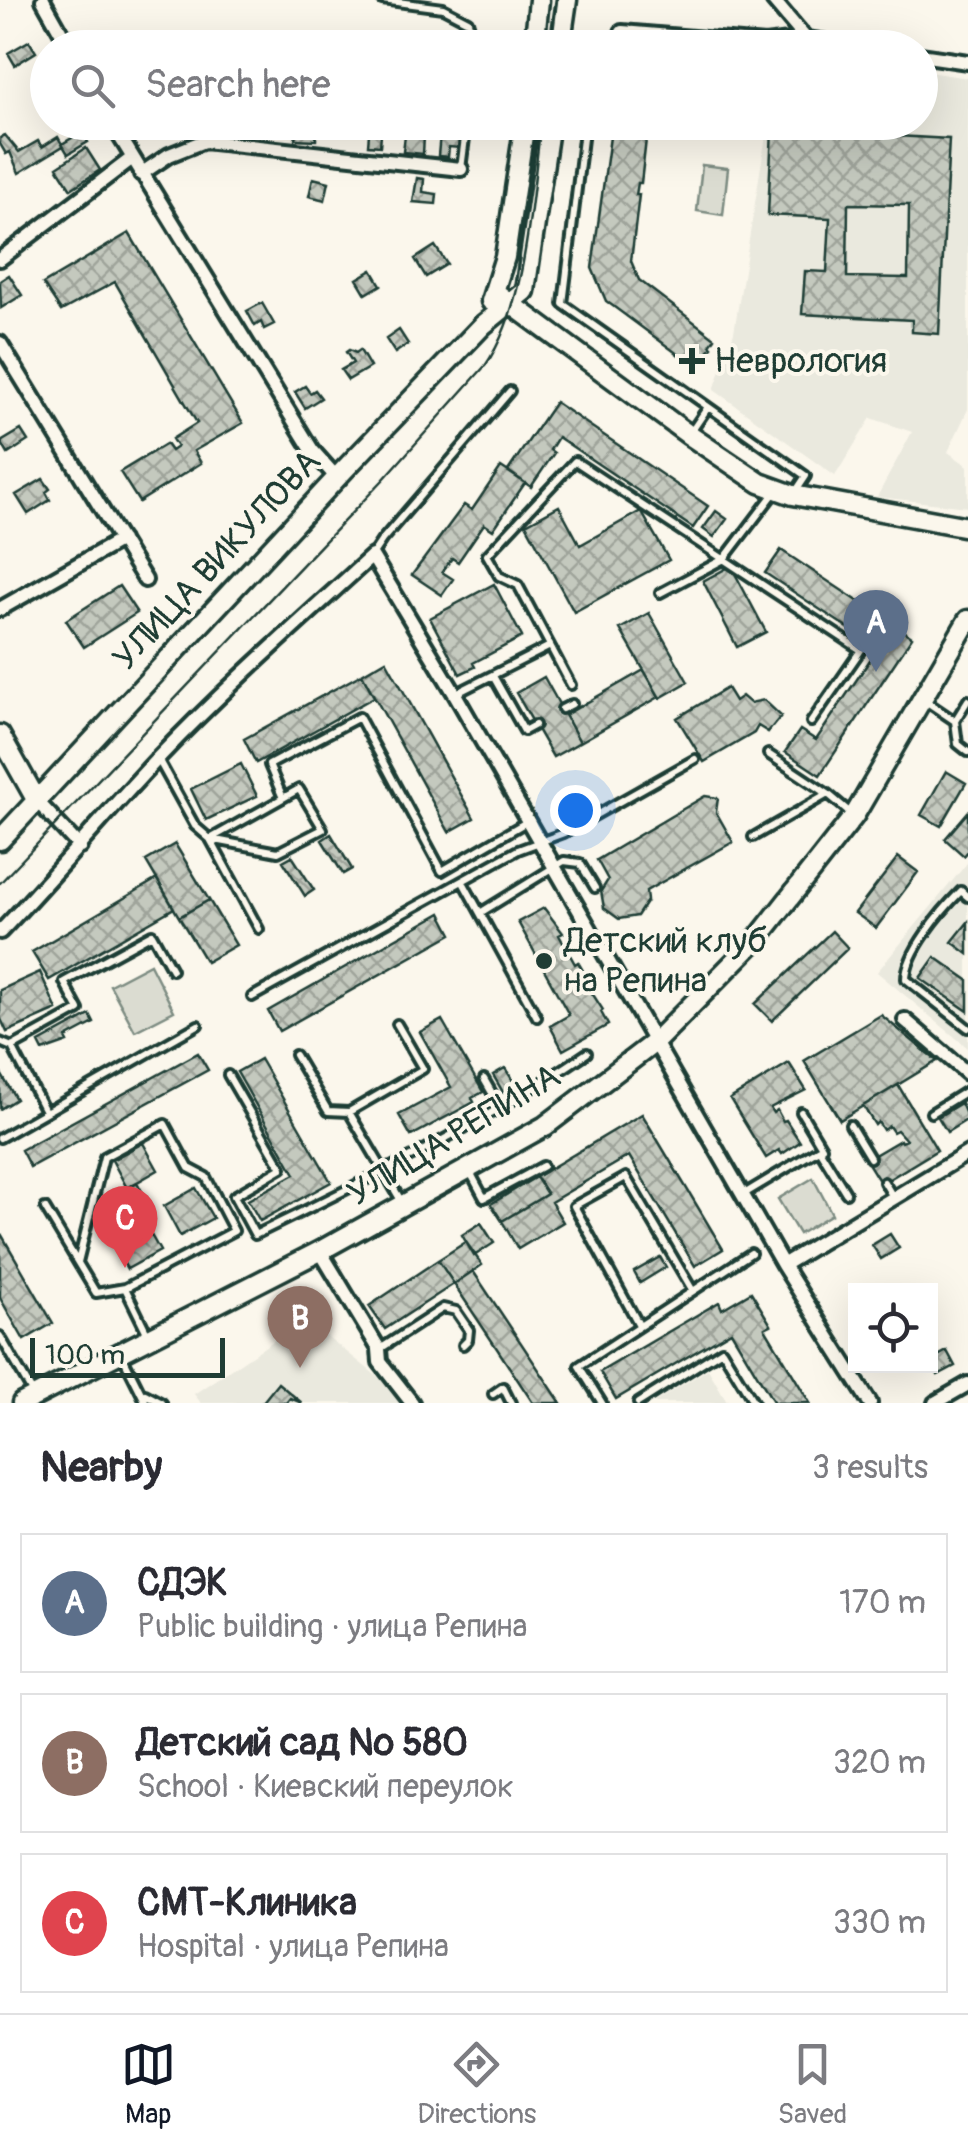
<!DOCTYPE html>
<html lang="en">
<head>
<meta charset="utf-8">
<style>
  :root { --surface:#fff; --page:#f7f7f7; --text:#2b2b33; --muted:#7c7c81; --line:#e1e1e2; --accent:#111827 }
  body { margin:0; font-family:Pangolin,sans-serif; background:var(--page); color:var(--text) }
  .controls { position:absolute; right:30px; bottom:30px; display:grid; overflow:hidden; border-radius:0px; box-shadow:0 10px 40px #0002 }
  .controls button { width:90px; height:90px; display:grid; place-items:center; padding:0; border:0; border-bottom:2px solid var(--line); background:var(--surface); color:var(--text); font:50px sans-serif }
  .scale { position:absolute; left:30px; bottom:25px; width:195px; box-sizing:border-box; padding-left:10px; border:5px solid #1f3d34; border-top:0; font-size:28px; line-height:35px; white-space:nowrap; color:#1f3d34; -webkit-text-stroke:8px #fbf7ec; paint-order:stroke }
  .you { position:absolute; left:575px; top:810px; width:35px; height:35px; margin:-25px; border:8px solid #fff; border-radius:50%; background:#1a73e8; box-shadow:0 0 0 15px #1a73e833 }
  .badge { display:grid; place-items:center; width:65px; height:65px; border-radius:50%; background:var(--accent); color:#fff; font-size:32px; font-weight:700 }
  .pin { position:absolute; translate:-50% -82px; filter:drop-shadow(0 2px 5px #0008) }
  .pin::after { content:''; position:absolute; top:52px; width:35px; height:30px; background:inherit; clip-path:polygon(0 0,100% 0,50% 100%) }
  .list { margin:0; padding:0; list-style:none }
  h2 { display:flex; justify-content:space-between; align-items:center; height:130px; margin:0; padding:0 40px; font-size:42px }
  h2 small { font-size:32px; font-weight:400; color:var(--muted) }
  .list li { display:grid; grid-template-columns:65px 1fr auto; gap:30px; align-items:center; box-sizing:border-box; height:140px; margin:0 20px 20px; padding:0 20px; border:2px solid var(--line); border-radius:0px }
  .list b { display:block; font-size:38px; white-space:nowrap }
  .list p { margin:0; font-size:32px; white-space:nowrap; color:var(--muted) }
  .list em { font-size:32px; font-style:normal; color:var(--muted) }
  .icon { flex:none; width:55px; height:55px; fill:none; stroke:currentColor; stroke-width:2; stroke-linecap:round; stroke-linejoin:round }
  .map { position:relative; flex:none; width:968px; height:1403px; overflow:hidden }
  .search { position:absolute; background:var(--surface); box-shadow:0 10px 40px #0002; left:30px; right:30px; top:30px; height:110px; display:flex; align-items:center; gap:25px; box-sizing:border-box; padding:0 35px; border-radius:55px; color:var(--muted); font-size:38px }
  .sheet { height:610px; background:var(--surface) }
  nav { display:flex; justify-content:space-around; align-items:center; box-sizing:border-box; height:140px; border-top:2px solid var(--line); background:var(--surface); font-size:28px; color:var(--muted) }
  nav a { display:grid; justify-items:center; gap:5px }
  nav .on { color:var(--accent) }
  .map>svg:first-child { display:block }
</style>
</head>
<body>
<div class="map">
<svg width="968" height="1403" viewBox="0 0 968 1403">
  <defs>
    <pattern id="building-cross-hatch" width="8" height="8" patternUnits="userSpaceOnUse" patternTransform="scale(2.5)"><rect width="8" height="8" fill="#c4c9be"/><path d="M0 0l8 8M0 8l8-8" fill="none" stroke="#9fa49b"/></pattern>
  </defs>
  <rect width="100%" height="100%" fill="#fbf7ec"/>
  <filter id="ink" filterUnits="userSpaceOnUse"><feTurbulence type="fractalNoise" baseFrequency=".01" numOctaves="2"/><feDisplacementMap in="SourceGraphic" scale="20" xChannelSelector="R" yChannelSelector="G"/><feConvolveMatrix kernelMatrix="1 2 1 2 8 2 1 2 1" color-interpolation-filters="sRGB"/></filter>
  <g filter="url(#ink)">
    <path fill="#eae9de" d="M 921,71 L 968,78 L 968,409 L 948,452 L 968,466 L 968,507 L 877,497 L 912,432 L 871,418 L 835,476 L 714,390 L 734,332 L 768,123 L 920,122 Z
      M 968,862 L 968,1048 L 877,972 Z
      M 318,1329 L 398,1393 L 404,1403 L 201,1403 L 194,1394 L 288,1331 L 301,1343 Z
      M 708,1369 L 728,1403 L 653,1403 Z"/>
    <path fill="#dbdcd1" stroke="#7d8c82" stroke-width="2.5" d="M 702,165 L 728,168 L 723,215 L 697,211 Z
      M 150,964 L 174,1011 L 135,1031 L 110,985 Z
      M 813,1178 L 832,1214 L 799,1234 L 778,1199 Z"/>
    <path fill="url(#building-cross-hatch)" stroke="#1f3d34" stroke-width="2.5" fill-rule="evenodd" d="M 29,41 L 36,52 L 15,65 L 8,53 Z
      M 196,122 L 224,122 L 223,135 L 205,133 L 206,129 L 195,128 Z
      M 224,122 L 248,122 L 247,132 L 237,131 L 236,136 L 223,135 Z
      M 281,122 L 317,125 L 316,140 L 295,139 L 296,133 L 280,132 Z
      M 370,122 L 382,122 L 380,146 L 368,145 Z
      M 648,122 L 641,183 L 638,183 L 636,195 L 639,195 L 631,261 L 639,280 L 715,338 L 710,345 L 712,347 L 694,366 L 606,301 L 592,268 L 612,122 Z
      M 772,129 L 949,139 L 939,334 L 912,332 L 912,320 L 802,314 L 805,271 L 827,272 L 830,218 L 768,215 ZM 848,204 L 909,205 L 908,278 L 847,277 Z
      M 82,132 L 88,142 L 68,154 L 62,144 Z
      M 440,134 L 460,135 L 459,148 L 449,147 L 448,157 L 438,156 Z
      M 5,135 L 19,152 L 38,141 L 42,147 L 58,137 L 63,146 L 19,173 L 10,152 L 6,154 L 0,144 L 0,138 Z
      M 405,135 L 424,136 L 423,154 L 403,152 Z
      M 86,148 L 100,170 L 71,189 L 57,167 Z
      M 313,178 L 329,182 L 325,200 L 309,196 Z
      M 417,178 L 424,179 L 423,192 L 437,194 L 436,204 L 413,202 Z
      M 129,233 L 243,423 L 194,451 L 201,463 L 139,502 L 120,472 L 166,444 L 171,451 L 177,447 L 172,439 L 197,423 L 115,282 L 61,311 L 43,284 Z
      M 435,246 L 447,264 L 426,277 L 415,259 Z
      M 372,270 L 381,285 L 366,294 L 357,279 Z
      M 9,275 L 22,295 L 1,308 L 0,281 Z
      M 262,303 L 274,324 L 264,329 L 261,322 L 255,326 L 247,311 Z
      M 399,330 L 408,344 L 395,353 L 386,339 Z
      M 349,350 L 356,353 L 360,350 L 370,367 L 348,380 L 341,370 L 353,363 L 346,352 Z
      M 305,386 L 310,393 L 315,390 L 321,398 L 305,408 L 295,392 Z
      M 555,402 L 708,506 L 693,528 L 558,437 L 550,450 L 554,453 L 531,487 L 508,471 Z
      M 21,430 L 28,441 L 8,454 L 1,442 Z
      M 501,467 L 525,483 L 493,530 L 484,524 L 458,562 L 452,558 L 442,572 L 453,579 L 442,595 L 412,575 L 464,505 L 472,510 Z
      M 43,479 L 50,489 L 46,492 L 50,500 L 28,514 L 16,495 Z
      M 559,506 L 580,545 L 641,511 L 669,560 L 574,612 L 526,524 Z
      M 716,511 L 727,519 L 714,537 L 703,529 Z
      M 781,550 L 912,637 L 820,775 L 785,752 L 800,730 L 816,740 L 878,648 L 765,573 Z
      M 731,566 L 766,632 L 737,647 L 703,581 Z
      M 494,584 L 522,637 L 473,663 L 475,667 L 460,674 L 430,618 Z
      M 119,586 L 137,613 L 84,647 L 66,620 Z
      M 649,613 L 688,682 L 660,698 L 620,629 Z
      M 386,660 L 474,818 L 449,832 L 362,674 Z
      M 644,670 L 659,697 L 580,742 L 565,715 Z
      M 362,674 L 374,697 L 256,763 L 244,739 Z
      M 544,677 L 580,742 L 553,757 L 516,693 Z
      M 727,688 L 735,701 L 742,696 L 750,703 L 764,700 L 781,716 L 768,732 L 758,726 L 754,733 L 704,762 L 677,718 Z
      M 241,764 L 257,796 L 206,820 L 191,789 Z
      M 946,771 L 966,783 L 941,826 L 921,815 Z
      M 705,796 L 718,798 L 716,812 L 733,842 L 646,891 L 647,901 L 637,916 L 619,919 L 604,908 L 601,891 L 608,880 L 597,860 Z
      M 968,812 L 968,851 L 964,856 L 945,839 Z
      M 331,834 L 352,869 L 343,874 L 322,840 Z
      M 175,844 L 209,900 L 179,917 L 146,861 Z
      M 292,856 L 314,890 L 305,896 L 283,861 Z
      M 898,857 L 918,872 L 876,928 L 855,913 Z
      M 157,879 L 174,908 L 49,980 L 32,952 Z
      M 209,900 L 236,945 L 206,962 L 179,917 Z
      M 544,908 L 563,933 L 559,935 L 575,964 L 578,962 L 585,974 L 581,976 L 603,1010 L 601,1012 L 608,1025 L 563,1050 L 550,1026 L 569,1015 L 518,922 Z
      M 441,913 L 452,934 L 279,1031 L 268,1011 Z
      M 968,922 L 968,954 L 952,942 Z
      M 832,931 L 848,948 L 772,1021 L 755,1004 Z
      M 935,957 L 968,980 L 968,1011 L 920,978 Z
      M 40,972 L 57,1010 L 7,1032 L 0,1017 L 0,990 Z
      M 90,1015 L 94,1023 L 66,1038 L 68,1042 L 43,1051 L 39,1043 Z
      M 881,1015 L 937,1061 L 840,1120 L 804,1061 Z
      M 442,1020 L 483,1092 L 472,1098 L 474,1102 L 411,1136 L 399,1115 L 451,1087 L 420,1032 Z
      M 198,1053 L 208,1070 L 30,1167 L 21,1150 Z
      M 260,1059 L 331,1182 L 260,1221 L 248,1200 L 295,1174 L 237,1072 Z
      M 789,1063 L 806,1090 L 770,1108 L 773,1113 L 777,1110 L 783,1121 L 786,1120 L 800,1142 L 782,1154 L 779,1150 L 766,1158 L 730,1099 Z
      M 505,1068 L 517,1087 L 504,1094 L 493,1075 Z
      M 0,1072 L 16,1099 L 0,1109 Z
      M 898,1085 L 937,1150 L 881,1184 L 866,1160 L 900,1140 L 901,1142 L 906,1140 L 897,1130 L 893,1132 L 889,1126 L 883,1130 L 878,1122 L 875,1125 L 863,1106 Z
      M 961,1103 L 968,1119 L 947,1132 L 938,1117 Z
      M 642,1114 L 723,1249 L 695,1266 L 629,1156 L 551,1202 L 563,1222 L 518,1249 L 502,1221 L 547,1194 L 536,1177 Z
      M 143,1143 L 158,1170 L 127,1188 L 112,1160 Z
      M 536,1177 L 547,1194 L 502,1221 L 491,1204 Z
      M 137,1182 L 153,1212 L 123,1229 L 106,1199 Z
      M 196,1188 L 213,1218 L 180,1236 L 164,1206 Z
      M 142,1219 L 160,1251 L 127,1269 L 109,1237 Z
      M 481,1223 L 494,1243 L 474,1256 L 462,1235 Z
      M 0,1232 L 53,1323 L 24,1340 L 0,1298 Z
      M 890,1234 L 899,1248 L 881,1259 L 872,1245 Z
      M 466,1242 L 482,1265 L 454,1284 L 438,1260 Z
      M 660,1257 L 666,1267 L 640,1283 L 634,1272 Z
      M 438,1260 L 454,1284 L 385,1329 L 369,1306 Z
      M 473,1271 L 561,1403 L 533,1403 L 490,1338 L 454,1284 Z
      M 751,1292 L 771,1325 L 765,1328 L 810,1403 L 774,1403 L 731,1331 L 616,1399 L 600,1372 L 719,1302 L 722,1309 Z
      M 947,1351 L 955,1366 L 938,1375 L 931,1360 Z
      M 278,1383 L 302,1403 L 290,1398 L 286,1403 L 262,1403 Z"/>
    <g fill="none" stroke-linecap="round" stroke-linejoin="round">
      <g stroke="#1f3d34" stroke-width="14">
        <path id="lane" d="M 382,0 L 443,8 L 468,21 L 476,48
          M 595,48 L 622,32
          M 585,122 L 563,304 L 806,476 L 794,494
          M 763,127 L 764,122
          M 461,169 L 467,122
          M 689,435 L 708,407
          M 372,555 L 382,540 L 510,391
          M 660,593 L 724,559 L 775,492
          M 493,676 L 524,731 L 535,725
          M 571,685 L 518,585 L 499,576 L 487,555 L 575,461 L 861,650 L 811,722
          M 455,694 L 550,646
          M 924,700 L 955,721 L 958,744 L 968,752
          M 562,709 L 572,704
          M 955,721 L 968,700
          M 768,754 L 828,794 L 853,815
          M 158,759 L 195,826 L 210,839 L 259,929
          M 299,789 L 323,829 L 278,852 L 210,839 Z
          M 283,798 L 269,765 L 359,717 L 442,871 L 528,821
          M 753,837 L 828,794
          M 463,882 L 537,1017
          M 968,897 L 961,891 C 942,910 906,952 906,979 L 968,1028
          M 480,913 L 564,861 L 580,863 L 595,888
          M 252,997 L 518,850 L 564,833 L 695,759
          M 397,1024 L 423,1069 L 349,1112 L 403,1204
          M 0,1042 L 12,1047 L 45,1111
          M 12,1047 L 79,1010 L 64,982 L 152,934 L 172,970
          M 295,1055 L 328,1111 L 349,1112
          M 228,1075 L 282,1168 L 234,1196 L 255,1235 C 368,1179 483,1124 587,1053
          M 484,1079 L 500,1107
          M 931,1113 L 968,1090
          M 850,1125 L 870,1158
          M 0,1138 L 198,1025
          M 819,1149 L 846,1193
          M 469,1170 L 484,1198 L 543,1166
          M 884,1182 L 893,1197
          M 744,1194 L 822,1147 L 801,1112
          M 45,1208 L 96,1293 L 125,1288 L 149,1337
          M 78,1262 L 104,1157 L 165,1124 L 189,1168 L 206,1177 L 234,1231 L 125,1288
          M 639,1325 L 574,1206 L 626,1177 L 693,1291
          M 0,1336 L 34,1395
          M 380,1349 L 443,1308 L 456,1311 L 469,1330 L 468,1340 L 463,1345
          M 122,1355 L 146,1403
          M 145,1394 L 162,1403
          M 493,1394 L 503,1387 L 511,1403
          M 602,1403 L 579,1366 L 751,1253
          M 638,1403 L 722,1350 L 754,1403"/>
      </g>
      <g stroke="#1f3d34" stroke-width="20">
        <path id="street" d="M 43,0 L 70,48
          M 773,0 L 806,39 L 866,48
          M 622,32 L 765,44 L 806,39
          M 920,55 L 968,62
          M 111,122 L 312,450 L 337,478
          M 141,174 L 169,155 L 204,141 L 461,169
          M 0,259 L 131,159
          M 0,343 L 145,580
          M 0,609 L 121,540
          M 37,801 L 80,847
          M 0,932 C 55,875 105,814 160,756 C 227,686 300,622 372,556 L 455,694 L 783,1265 L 870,1403
          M 905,1020 L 968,1074
          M 320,1251 L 379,1349 L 380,1362 L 412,1403
          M 783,1265 L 968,1153
          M 935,1403 L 968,1384"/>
      </g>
      <g stroke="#1f3d34" stroke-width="25">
        <path id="secondary" d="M 534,48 L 539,0
          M 560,48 L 567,0
          M 495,292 L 689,435 L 760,483 L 793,495 L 968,527
          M 491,301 L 505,257 L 525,122
          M 0,735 L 37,801
          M 0,840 L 345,469 L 483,325 L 525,291 L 550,122
          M 22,1403 L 320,1251 L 545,1126 L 655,1042 L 758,938 L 854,816 L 968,620"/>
      </g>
      <use href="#lane" stroke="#fbf7ec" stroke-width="6"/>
      <use href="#street" stroke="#fbf7ec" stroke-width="12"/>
      <use href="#secondary" stroke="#fbf7ec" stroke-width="18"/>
      <path stroke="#1f3d34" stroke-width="2.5" d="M 551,48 L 557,0
        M 0,883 L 383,480 L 485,366 C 528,304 531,197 541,122"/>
    </g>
  </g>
  <g fill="#1f3d34" stroke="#fbf7ec" stroke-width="4">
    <path d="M687 346h10v10h10v10h-10v10h-10v-10h-10v-10h10z"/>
    <circle cx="544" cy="961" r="10"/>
  </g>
  <g text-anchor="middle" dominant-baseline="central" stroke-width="8" stroke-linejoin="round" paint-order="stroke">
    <g font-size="35" fill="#1f3d34" stroke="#fbf7ec" text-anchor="start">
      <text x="714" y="361">Неврология</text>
      <text x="564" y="941">Детский клуб<tspan x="564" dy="40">на Репина</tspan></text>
    </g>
    <g font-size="35" fill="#1f3d34" stroke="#fbf7ec">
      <text transform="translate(217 560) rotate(-47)">УЛИЦА ВИКУЛОВА</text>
      <text transform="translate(454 1135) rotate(-31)">УЛИЦА РЕПИНА</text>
    </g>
  </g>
</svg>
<div class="controls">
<button><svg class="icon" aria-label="locate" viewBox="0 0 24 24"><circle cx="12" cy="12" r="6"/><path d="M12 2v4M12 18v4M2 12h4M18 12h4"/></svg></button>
</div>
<div class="scale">100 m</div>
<div class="you"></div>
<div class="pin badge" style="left:876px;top:672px;background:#5c6f8a">A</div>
<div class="pin badge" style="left:300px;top:1368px;background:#8d6e63">B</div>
<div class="pin badge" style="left:125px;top:1268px;background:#e0444e">C</div>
<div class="search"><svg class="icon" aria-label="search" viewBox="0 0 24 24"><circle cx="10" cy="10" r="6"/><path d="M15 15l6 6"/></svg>Search here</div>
</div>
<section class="sheet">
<h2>Nearby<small>3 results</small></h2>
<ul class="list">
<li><span class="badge" style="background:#5c6f8a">A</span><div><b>СДЭК</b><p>Public building · улица Репина</p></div><em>170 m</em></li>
<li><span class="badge" style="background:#8d6e63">B</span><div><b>Детский сад № 580</b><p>School · Киевский переулок</p></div><em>320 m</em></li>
<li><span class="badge" style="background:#e0444e">C</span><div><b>СМТ-Клиника</b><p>Hospital · улица Репина</p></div><em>330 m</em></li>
</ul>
</section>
<nav>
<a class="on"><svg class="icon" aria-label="map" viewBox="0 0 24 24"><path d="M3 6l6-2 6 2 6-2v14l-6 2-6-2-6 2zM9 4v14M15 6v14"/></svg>Map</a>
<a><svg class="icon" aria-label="directions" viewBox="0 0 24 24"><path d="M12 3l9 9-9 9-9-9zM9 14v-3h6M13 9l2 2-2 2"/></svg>Directions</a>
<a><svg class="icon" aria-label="saved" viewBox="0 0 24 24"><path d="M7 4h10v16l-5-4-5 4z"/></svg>Saved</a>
</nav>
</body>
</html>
